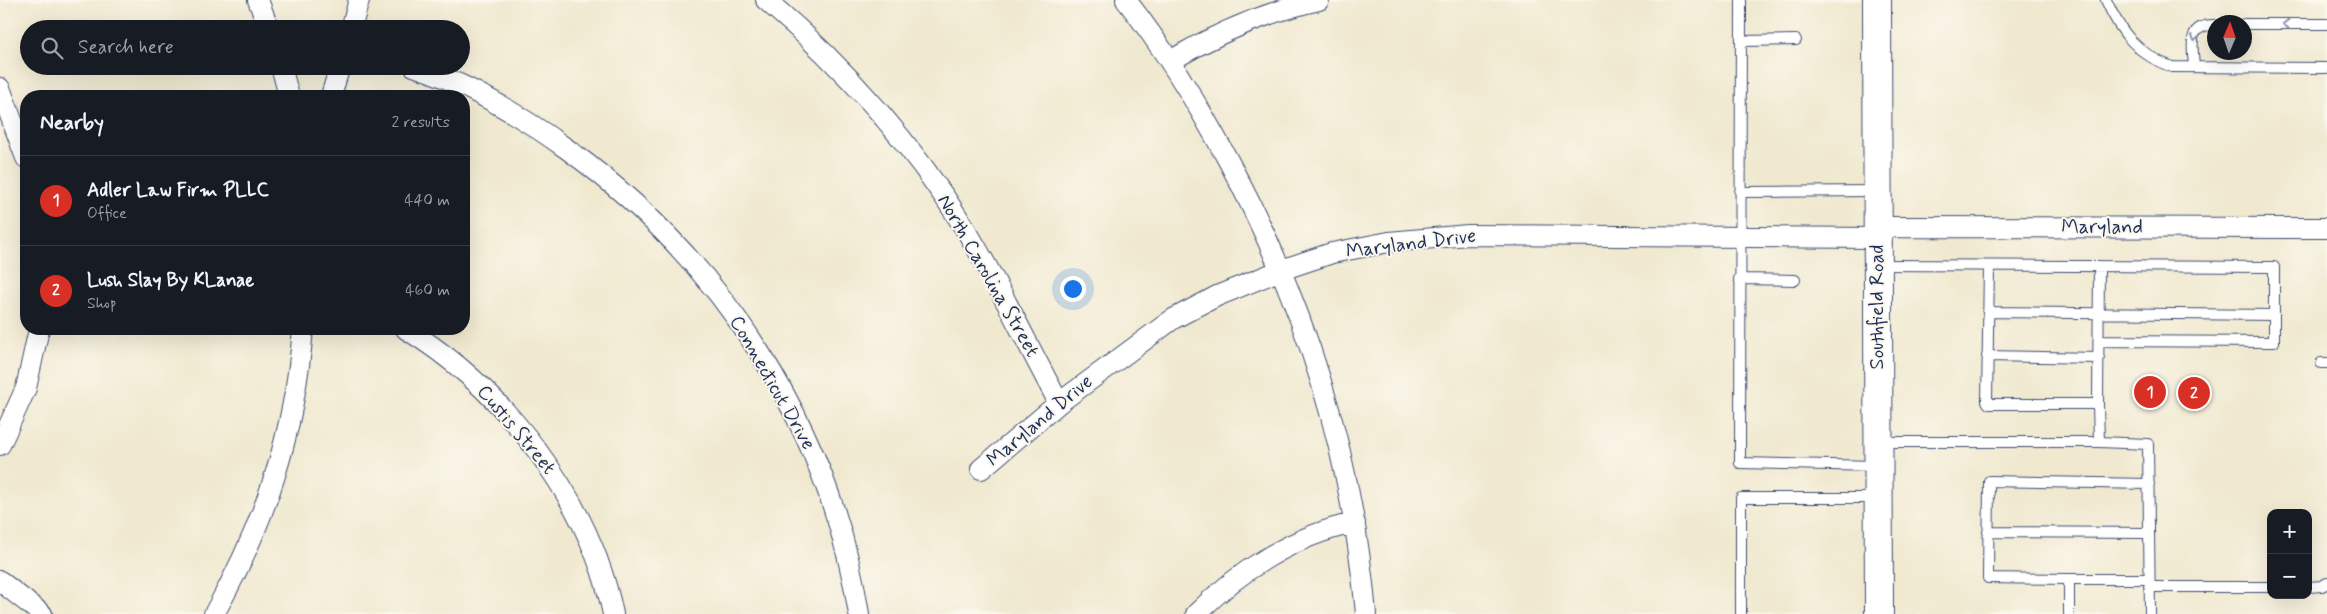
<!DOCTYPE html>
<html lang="en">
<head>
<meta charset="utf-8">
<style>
  :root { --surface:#171b24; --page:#242831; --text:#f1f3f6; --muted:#9ea1a6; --line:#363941; --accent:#d93025 }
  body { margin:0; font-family:Mynerve,sans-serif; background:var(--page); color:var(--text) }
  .controls { position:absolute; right:15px; bottom:15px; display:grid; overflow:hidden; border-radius:10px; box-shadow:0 5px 20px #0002 }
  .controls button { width:45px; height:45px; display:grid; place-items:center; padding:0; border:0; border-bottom:1px solid var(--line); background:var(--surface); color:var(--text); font:25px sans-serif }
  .compass { position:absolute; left:2207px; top:15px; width:45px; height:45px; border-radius:50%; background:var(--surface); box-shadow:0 5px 20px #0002; rotate:2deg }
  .you { position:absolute; left:1072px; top:288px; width:18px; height:18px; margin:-12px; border:4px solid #fff; border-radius:50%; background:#1a73e8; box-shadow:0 0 0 8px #1a73e833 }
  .badge { display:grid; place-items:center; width:32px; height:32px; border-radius:50%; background:var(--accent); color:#fff; font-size:16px; font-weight:700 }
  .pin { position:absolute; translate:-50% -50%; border:2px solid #fff; box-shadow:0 1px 5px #0006 }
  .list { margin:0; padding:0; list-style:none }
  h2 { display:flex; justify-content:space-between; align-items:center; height:65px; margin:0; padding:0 20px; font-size:21px }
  h2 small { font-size:16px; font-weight:400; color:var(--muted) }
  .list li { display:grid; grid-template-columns:32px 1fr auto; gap:15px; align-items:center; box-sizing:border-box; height:90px; padding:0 20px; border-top:1px solid var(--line) }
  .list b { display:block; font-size:19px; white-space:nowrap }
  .list p { margin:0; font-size:16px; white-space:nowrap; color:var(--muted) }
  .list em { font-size:16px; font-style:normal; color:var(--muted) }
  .icon { flex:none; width:28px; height:28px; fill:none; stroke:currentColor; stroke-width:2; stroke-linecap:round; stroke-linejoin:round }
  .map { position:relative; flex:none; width:2327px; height:614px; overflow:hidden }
  .search { position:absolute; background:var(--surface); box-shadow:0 5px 20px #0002; left:20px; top:20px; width:450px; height:55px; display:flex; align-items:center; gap:12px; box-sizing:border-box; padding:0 18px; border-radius:28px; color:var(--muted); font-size:19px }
  .panel { position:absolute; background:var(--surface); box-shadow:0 5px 20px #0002; left:20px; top:90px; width:450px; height:245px; border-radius:20px }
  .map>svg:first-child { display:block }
</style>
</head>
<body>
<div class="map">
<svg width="2327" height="614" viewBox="0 0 2327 614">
  <rect width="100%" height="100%" fill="#fbf7ec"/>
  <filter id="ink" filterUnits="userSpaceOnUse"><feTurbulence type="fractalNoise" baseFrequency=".02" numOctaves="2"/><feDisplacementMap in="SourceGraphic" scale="10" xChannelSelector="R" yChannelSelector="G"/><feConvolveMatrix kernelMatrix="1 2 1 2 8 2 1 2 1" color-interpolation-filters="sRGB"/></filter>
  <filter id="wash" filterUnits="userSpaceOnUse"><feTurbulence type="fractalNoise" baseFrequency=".0096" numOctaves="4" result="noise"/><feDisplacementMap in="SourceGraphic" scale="20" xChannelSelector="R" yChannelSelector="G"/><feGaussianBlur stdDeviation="1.12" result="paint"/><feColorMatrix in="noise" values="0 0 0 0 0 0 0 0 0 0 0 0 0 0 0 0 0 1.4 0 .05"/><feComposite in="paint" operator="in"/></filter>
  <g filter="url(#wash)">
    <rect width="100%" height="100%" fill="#f0e9d0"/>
  </g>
  <g filter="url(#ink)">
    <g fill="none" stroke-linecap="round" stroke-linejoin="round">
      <g stroke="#3b4b6f" stroke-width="12">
        <path id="lane" d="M 1741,0 L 1740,463 L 1878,466
          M 2106,0 C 2120,32 2138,55 2172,67 L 2327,68
          M 2244,24 L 2327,24
          M 1741,41 L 1796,40
          M 2194,67 C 2193,46 2186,25 2214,25
          M 1740,192 L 1877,191
          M 1878,265 L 2274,267 L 2274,342 L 2099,341
          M 1989,266 L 1987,401 L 1989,404 L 2098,404 L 2099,442
          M 1739,279 L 1795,280
          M 1988,312 L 2274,315
          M 1987,356 L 2099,358
          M 2321,363 L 2327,363
          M 2098,404 L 2099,266
          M 1879,442 L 2099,442 L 2148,444 L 2150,614
          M 1988,532 L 2149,533
          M 2069,579 L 2149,579
          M 2149,587 L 2271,587
          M 2308,587 L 2322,586 L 2327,583
          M 1741,614 L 1741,498 L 1877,498
          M 2069,614 L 2069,579 L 1988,578 L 1989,481 L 2149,484"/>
      </g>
      <g stroke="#3b4b6f" stroke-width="22">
        <path id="street" d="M 258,0 L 269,29
          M 766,0 C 844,66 912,143 966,230 C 1000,286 1028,346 1059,403
          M 1126,0 C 1166,51 1199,106 1229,162 C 1305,305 1352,452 1366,614
          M 351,29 L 359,0
          M 1170,61 C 1217,33 1266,12 1319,0
          M 281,66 L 289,96
          M 414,66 C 468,84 520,115 567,149 C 720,259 830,426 859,614
          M 0,88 L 26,158
          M 331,96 L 340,66
          M 1877,227 L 2327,228
          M 406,329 C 504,389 590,500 613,614
          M 0,445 L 26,388 L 39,329
          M 981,469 L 1059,403 L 1173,319 L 1217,296 L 1281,270 L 1332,253 L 1389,242 L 1468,235 L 1877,238
          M 0,581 L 42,614
          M 214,614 C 266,521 294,435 303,329
          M 1196,614 C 1239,571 1294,535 1355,523"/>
      </g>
      <g stroke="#3b4b6f" stroke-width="30">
        <path id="secondary" d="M 1877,0 L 1879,614"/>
      </g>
      <use href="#lane" stroke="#fff" stroke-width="10"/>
      <use href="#street" stroke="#fff" stroke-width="20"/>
      <use href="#secondary" stroke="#fff" stroke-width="28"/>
    </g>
    <defs><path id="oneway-chevron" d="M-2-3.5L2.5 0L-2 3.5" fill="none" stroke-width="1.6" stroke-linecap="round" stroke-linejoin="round" transform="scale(1.25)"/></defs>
    <g stroke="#8d97ae">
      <use href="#oneway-chevron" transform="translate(2286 24) rotate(-180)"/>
      <use href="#oneway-chevron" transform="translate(2195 38) rotate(100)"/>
    </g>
  </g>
  <g text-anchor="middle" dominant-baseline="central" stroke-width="4" stroke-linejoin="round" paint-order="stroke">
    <g font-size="20" fill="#1b2f5e" stroke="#fbf7ec">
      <text x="2102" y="227">Maryland</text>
      <text transform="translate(1411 244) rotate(-7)">Maryland Drive</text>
      <text transform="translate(988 276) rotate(60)">North Carolina Street</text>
      <text transform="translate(1877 307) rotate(-90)">Southfield Road</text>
      <text transform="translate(772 383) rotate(60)">Connecticut Drive</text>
      <text transform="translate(1040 421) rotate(-40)">Maryland Drive</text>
      <text transform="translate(516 430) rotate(50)">Custis Street</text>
    </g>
  </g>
</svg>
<div class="controls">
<button>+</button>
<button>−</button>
</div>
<svg class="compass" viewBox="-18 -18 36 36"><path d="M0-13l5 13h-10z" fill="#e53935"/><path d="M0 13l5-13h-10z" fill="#9ea1a6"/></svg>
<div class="you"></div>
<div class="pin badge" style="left:2150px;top:392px">1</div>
<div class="pin badge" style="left:2194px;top:393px">2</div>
<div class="search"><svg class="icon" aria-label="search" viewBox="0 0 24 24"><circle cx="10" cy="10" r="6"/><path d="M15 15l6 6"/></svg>Search here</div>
<section class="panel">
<h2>Nearby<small>2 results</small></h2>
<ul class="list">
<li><span class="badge">1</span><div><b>Adler Law Firm PLLC</b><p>Office</p></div><em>440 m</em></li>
<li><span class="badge">2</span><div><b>Lush Slay By KLanae</b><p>Shop</p></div><em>460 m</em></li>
</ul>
</section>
</div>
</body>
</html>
